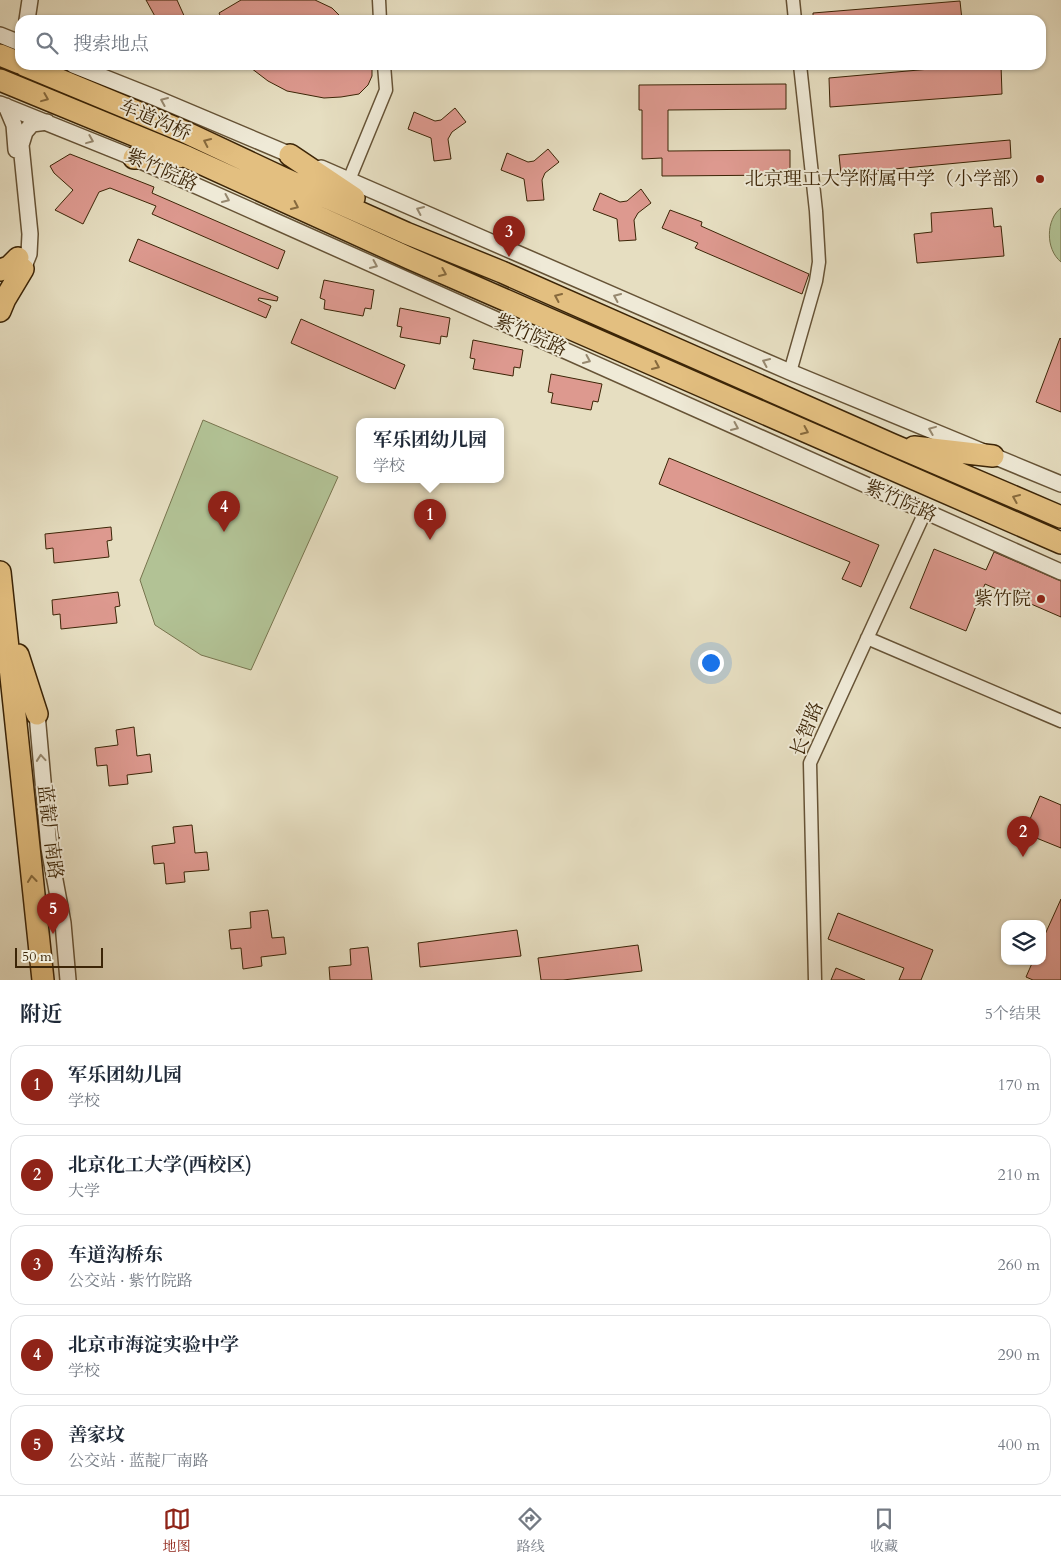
<!DOCTYPE html>
<html lang="zh">
<head>
<meta charset="utf-8">
<style>
  :root { --surface:#fff; --page:#f2f2f3; --text:#1f2937; --muted:#747a83; --line:#e0e1e3; --accent:#8f2418 }
  body { margin:0; font-family:Cardo,"Noto Serif SC",serif; background:var(--page); color:var(--text) }
  .controls { position:absolute; right:15px; bottom:15px; display:grid; overflow:hidden; border-radius:10px; box-shadow:0 1px 4px #0004 }
  .controls button { width:45px; height:45px; display:grid; place-items:center; padding:0; border:0; border-bottom:1px solid var(--line); background:var(--surface); color:var(--text); font:25px sans-serif }
  .scale { position:absolute; left:15px; bottom:12px; width:88px; box-sizing:border-box; padding-left:5px; border:2px solid #3c2507; border-top:0; font-size:14px; line-height:18px; white-space:nowrap; color:#3c2507; -webkit-text-stroke:4px #efead7; paint-order:stroke }
  .you { position:absolute; left:710px; top:662px; width:18px; height:18px; margin:-12px; border:4px solid #fff; border-radius:50%; background:#1a73e8; box-shadow:0 0 0 8px #1a73e833 }
  .badge { display:grid; place-items:center; width:32px; height:32px; border-radius:50%; background:var(--accent); color:#fff; font-size:16px; font-weight:700 }
  .pin { position:absolute; translate:-50% -41px; filter:drop-shadow(0 1px 2px #0008) }
  .pin::after { content:''; position:absolute; top:26px; width:18px; height:15px; background:inherit; clip-path:polygon(0 0,100% 0,50% 100%) }
  .popup { position:absolute; left:356px; top:418px; width:148px; height:65px; box-sizing:border-box; display:grid; place-content:center; border-radius:10px; background:var(--surface); filter:drop-shadow(0 1px 4px #0005); font-size:16px; white-space:nowrap; color:var(--muted) }
  .popup b { font-size:19px; color:var(--text) }
  .popup::after { content:''; position:absolute; left:50%; top:100%; margin-left:-10px; border:10px solid transparent; border-top-color:var(--surface) }
  .list { margin:0; padding:0; list-style:none }
  h2 { display:flex; justify-content:space-between; align-items:center; height:65px; margin:0; padding:0 20px; font-size:21px }
  h2 small { font-size:16px; font-weight:400; color:var(--muted) }
  .list li { display:grid; grid-template-columns:32px 1fr auto; gap:15px; align-items:center; box-sizing:border-box; height:80px; margin:0 10px 10px; padding:0 10px; border:1px solid var(--line); border-radius:15px }
  .list b { display:block; font-size:19px; white-space:nowrap }
  .list p { margin:0; font-size:16px; white-space:nowrap; color:var(--muted) }
  .list em { font-size:16px; font-style:normal; color:var(--muted) }
  .icon { flex:none; width:28px; height:28px; fill:none; stroke:currentColor; stroke-width:2; stroke-linecap:round; stroke-linejoin:round }
  .map { position:relative; flex:none; width:1061px; height:980px; overflow:hidden }
  .search { position:absolute; background:var(--surface); box-shadow:0 1px 4px #0004; left:15px; right:15px; top:15px; height:55px; display:flex; align-items:center; gap:12px; box-sizing:border-box; padding:0 18px; border-radius:15px; color:var(--muted); font-size:19px }
  .sheet { height:515px; background:var(--surface) }
  nav { display:flex; justify-content:space-around; align-items:center; box-sizing:border-box; height:70px; border-top:1px solid var(--line); background:var(--surface); font-size:14px; color:var(--muted) }
  nav a { display:grid; justify-items:center; gap:2px }
  nav .on { color:var(--accent) }
  .map>svg:first-child { display:block }
</style>
</head>
<body>
<div class="map">
<svg width="1061" height="980" viewBox="0 0 1061 980">
  <rect width="100%" height="100%" fill="#e6dec1"/>
  <filter id="stains"><feTurbulence type="fractalNoise" baseFrequency=".004" numOctaves="4"/><feColorMatrix values="0 0 0 0 .2 0 0 0 0 .09 0 0 0 0 .02 0 0 0 .5 -.17"/></filter>
  <radialGradient id="worn" r=".72"><stop offset=".6" stop-color="#630" stop-opacity="0"/><stop offset="1" stop-color="#630" stop-opacity=".3"/></radialGradient>
  <path fill="#b2c295" stroke="#77744e" d="M 1061,208 L 1061,262 C 1045,249 1046,219 1061,208 Z
    M 203,420 L 338,477 L 251,670 L 201,655 L 155,625 L 140,580 Z"/>
  <path fill="#dd998f" stroke="#3c2507" d="M 146,0 L 177,0 L 186,20 L 157,20 Z
    M 241,0 L 315,0 L 332,8 L 344,20 L 222,20 L 219,13 Z
    M 960,1 L 962,20 L 813,20 L 813,13 Z
    M 247,65 L 372,65 L 372,76 L 368,85 L 359,94 L 341,97 L 324,98 L 287,91 L 268,81 Z
    M 975,65 L 1001,65 L 1002,94 L 830,107 L 829,78 Z
    M 786,84 L 786,109 L 668,110 L 668,151 L 790,150 L 790,175 L 662,176 L 662,158 L 642,159 L 642,110 L 639,110 L 639,85 Z
    M 455,108 L 466,122 L 452,132 L 448,139 L 451,159 L 434,161 L 431,138 L 408,129 L 414,112 L 435,121 L 441,120 Z
    M 1010,140 L 1011,158 L 841,174 L 839,155 Z
    M 548,149 L 559,162 L 545,173 L 542,180 L 544,200 L 527,201 L 524,179 L 501,170 L 507,153 L 528,162 L 534,161 Z
    M 70,154 L 154,187 L 152,193 L 285,251 L 278,269 L 152,214 L 156,206 L 110,188 L 99,192 L 83,224 L 55,210 L 73,190 L 54,173 L 50,166 Z
    M 641,189 L 651,203 L 638,213 L 634,220 L 636,240 L 619,241 L 617,219 L 593,210 L 600,193 L 620,202 L 627,201 Z
    M 992,208 L 994,227 L 1001,226 L 1004,256 L 917,263 L 914,234 L 932,232 L 931,213 Z
    M 670,210 L 702,222 L 701,226 L 809,274 L 802,294 L 695,248 L 698,243 L 662,228 Z
    M 138,239 L 278,297 L 277,301 L 259,298 L 258,300 L 271,306 L 266,318 L 129,261 Z
    M 324,280 L 374,290 L 371,309 L 365,308 L 363,316 L 324,309 L 325,300 L 320,298 Z
    M 400,308 L 450,318 L 447,337 L 441,336 L 440,344 L 400,337 L 402,327 L 397,326 Z
    M 301,319 L 405,365 L 395,389 L 291,343 Z
    M 1060,338 L 1061,339 L 1061,412 L 1036,402 Z
    M 473,340 L 523,350 L 520,368 L 514,367 L 513,376 L 473,369 L 475,359 L 470,358 Z
    M 551,374 L 602,384 L 598,402 L 593,401 L 591,410 L 551,403 L 553,393 L 548,392 Z
    M 669,458 L 879,545 L 861,587 L 842,579 L 850,562 L 659,484 Z
    M 111,527 L 112,540 L 107,541 L 109,557 L 54,563 L 53,548 L 46,549 L 45,534 Z
    M 934,549 L 986,570 L 994,552 L 1061,581 L 1061,617 L 985,584 L 966,631 L 910,608 Z
    M 118,592 L 120,606 L 115,607 L 117,623 L 61,629 L 60,614 L 53,615 L 52,600 Z
    M 134,727 L 137,756 L 150,754 L 152,772 L 127,775 L 128,784 L 109,786 L 107,765 L 97,766 L 95,748 L 118,745 L 116,730 Z
    M 1040,796 L 1061,805 L 1061,848 L 1024,833 Z
    M 192,825 L 195,853 L 207,852 L 209,870 L 184,872 L 185,882 L 166,884 L 164,863 L 154,864 L 152,846 L 175,843 L 173,827 Z
    M 1061,899 L 1061,980 L 1033,980 L 1026,977 L 1033,961 L 1042,961 L 1042,941 Z
    M 268,910 L 272,938 L 284,937 L 286,954 L 261,957 L 262,966 L 243,969 L 241,948 L 231,949 L 229,930 L 251,928 L 250,912 Z
    M 838,913 L 933,950 L 921,980 L 899,980 L 904,968 L 828,939 Z
    M 517,930 L 521,956 L 420,967 L 418,943 Z
    M 638,945 L 642,971 L 563,980 L 541,980 L 538,958 Z
    M 368,947 L 372,980 L 330,980 L 329,967 L 351,965 L 350,949 Z
    M 836,968 L 865,980 L 831,980 Z"/>
  <g fill="none" stroke-linecap="round" stroke-linejoin="round">
    <g stroke="#665336" stroke-width="15">
      <path id="minor" d="M 379,0 L 380,20
        M 793,0 L 795,20
        M 349,180 L 386,90 L 384,65
        M 790,372 L 816,281 L 819,262 L 816,211 L 800,65
        M 867,638 L 1061,721
        M 815,980 L 810,763 L 925,512"/>
    </g>
    <g stroke="#665336" stroke-width="18">
      <path id="tertiary" d="M 27,20 L 30,0
        M 0,35 L 20,43
        M 73,65 L 156,98 L 298,158
        M 0,104 L 134,158 L 1061,572
        M 6,106 L 14,125 L 16,150
        M 321,168 L 790,372 L 1061,484
        M 23,269 L 29,254 L 30,234 L 21,145 L 25,132 L 32,124 L 47,122
        M 37,714 L 49,848 L 63,923 L 68,980"/>
    </g>
    <g stroke="#3c2507" stroke-width="24">
      <path id="trunk" d="M 0,55 L 20,63
        M 24,65 L 185,132 L 283,178 L 406,233 L 502,272 L 891,444 L 1061,517
        M 0,80 L 187,157 L 409,258 L 1061,543
        M 290,155 L 354,198
        M 134,158 L 178,157
        M 0,270 L 9,267 L 18,258
        M 0,311 L 5,299 L 23,269
        M 914,447 L 993,456
        M 0,572 L 43,980
        M 18,655 L 37,714"/>
    </g>
    <use href="#minor" stroke="#efead7" stroke-width="12"/>
    <use href="#tertiary" stroke="#efead7" stroke-width="15"/>
    <use href="#trunk" stroke="#e3bf80" stroke-width="21"/>
  </g>
  <defs><path id="oneway-chevron" d="M-2-3.5L2.5 0L-2 3.5" fill="none" stroke-width="1.6" stroke-linecap="round" stroke-linejoin="round" transform="scale(1.25)"/></defs>
  <g stroke="#876a3d">
    <use href="#oneway-chevron" transform="translate(45 98) rotate(22)"/>
    <use href="#oneway-chevron" transform="translate(207 142) rotate(-155)"/>
    <use href="#oneway-chevron" transform="translate(295 206) rotate(25)"/>
    <use href="#oneway-chevron" transform="translate(443 273) rotate(23)"/>
    <use href="#oneway-chevron" transform="translate(558 297) rotate(-156)"/>
    <use href="#oneway-chevron" transform="translate(656 366) rotate(24)"/>
    <use href="#oneway-chevron" transform="translate(805 431) rotate(24)"/>
    <use href="#oneway-chevron" transform="translate(1016 498) rotate(-157)"/>
    <use href="#oneway-chevron" transform="translate(32 879) rotate(-96)"/>
  </g>
  <g stroke="#96886f">
    <use href="#oneway-chevron" transform="translate(164 101) rotate(-157)"/>
    <use href="#oneway-chevron" transform="translate(90 140) rotate(22)"/>
    <use href="#oneway-chevron" transform="translate(226 199) rotate(24)"/>
    <use href="#oneway-chevron" transform="translate(420 210) rotate(-156)"/>
    <use href="#oneway-chevron" transform="translate(374 265) rotate(24)"/>
    <use href="#oneway-chevron" transform="translate(617 297) rotate(-156)"/>
    <use href="#oneway-chevron" transform="translate(587 360) rotate(24)"/>
    <use href="#oneway-chevron" transform="translate(766 362) rotate(-156)"/>
    <use href="#oneway-chevron" transform="translate(735 427) rotate(24)"/>
    <use href="#oneway-chevron" transform="translate(932 430) rotate(-158)"/>
    <use href="#oneway-chevron" transform="translate(41 758) rotate(-95)"/>
  </g>
  <g fill="#8f2418" stroke="#efead7" stroke-width="2">
    <circle cx="1040" cy="179" r="5"/>
    <circle cx="1041" cy="599" r="5"/>
  </g>
  <g text-anchor="middle" dominant-baseline="central" stroke-width="4" stroke-linejoin="round" paint-order="stroke">
    <g font-size="19" fill="#3c2507" stroke="#efead7">
      <text transform="translate(155 120) rotate(23)">车道沟桥</text>
      <text transform="translate(162 170) rotate(24)">紫竹院路</text>
      <text transform="translate(531 335) rotate(24)">紫竹院路</text>
      <text transform="translate(901 501) rotate(24)">紫竹院路</text>
      <text transform="translate(807 729) rotate(-68)">长智路</text>
      <text transform="translate(50 832) rotate(83)">蓝靛厂南路</text>
    </g>
    <g font-size="19" fill="#3c2507" stroke="#efead7" text-anchor="end">
      <text x="1030" y="179">北京理工大学附属中学（小学部）</text>
      <text x="1031" y="599">紫竹院</text>
    </g>
  </g>
  <rect width="100%" height="100%" filter="url(#stains)"/>
  <rect width="100%" height="100%" fill="url(#worn)"/>
</svg>
<div class="controls">
<button><svg class="icon" aria-label="layers" viewBox="0 0 24 24"><path d="M12 4l9 5-9 5-9-5zM3 14l9 5 9-5"/></svg></button>
</div>
<div class="scale">50 m</div>
<div class="you"></div>
<div class="pin badge" style="left:430px;top:540px">1</div>
<div class="popup"><b>军乐团幼儿园</b>学校</div>
<div class="pin badge" style="left:1023px;top:857px">2</div>
<div class="pin badge" style="left:509px;top:257px">3</div>
<div class="pin badge" style="left:224px;top:532px">4</div>
<div class="pin badge" style="left:53px;top:934px">5</div>
<div class="search"><svg class="icon" aria-label="search" viewBox="0 0 24 24"><circle cx="10" cy="10" r="6"/><path d="M15 15l6 6"/></svg>搜索地点</div>
</div>
<section class="sheet">
<h2>附近<small>5个结果</small></h2>
<ul class="list">
<li><span class="badge">1</span><div><b>军乐团幼儿园</b><p>学校</p></div><em>170 m</em></li>
<li><span class="badge">2</span><div><b>北京化工大学(西校区)</b><p>大学</p></div><em>210 m</em></li>
<li><span class="badge">3</span><div><b>车道沟桥东</b><p>公交站 · 紫竹院路</p></div><em>260 m</em></li>
<li><span class="badge">4</span><div><b>北京市海淀实验中学</b><p>学校</p></div><em>290 m</em></li>
<li><span class="badge">5</span><div><b>善家坟</b><p>公交站 · 蓝靛厂南路</p></div><em>400 m</em></li>
</ul>
</section>
<nav>
<a class="on"><svg class="icon" aria-label="map" viewBox="0 0 24 24"><path d="M3 6l6-2 6 2 6-2v14l-6 2-6-2-6 2zM9 4v14M15 6v14"/></svg>地图</a>
<a><svg class="icon" aria-label="directions" viewBox="0 0 24 24"><path d="M12 3l9 9-9 9-9-9zM9 14v-3h6M13 9l2 2-2 2"/></svg>路线</a>
<a><svg class="icon" aria-label="saved" viewBox="0 0 24 24"><path d="M7 4h10v16l-5-4-5 4z"/></svg>收藏</a>
</nav>
</body>
</html>
